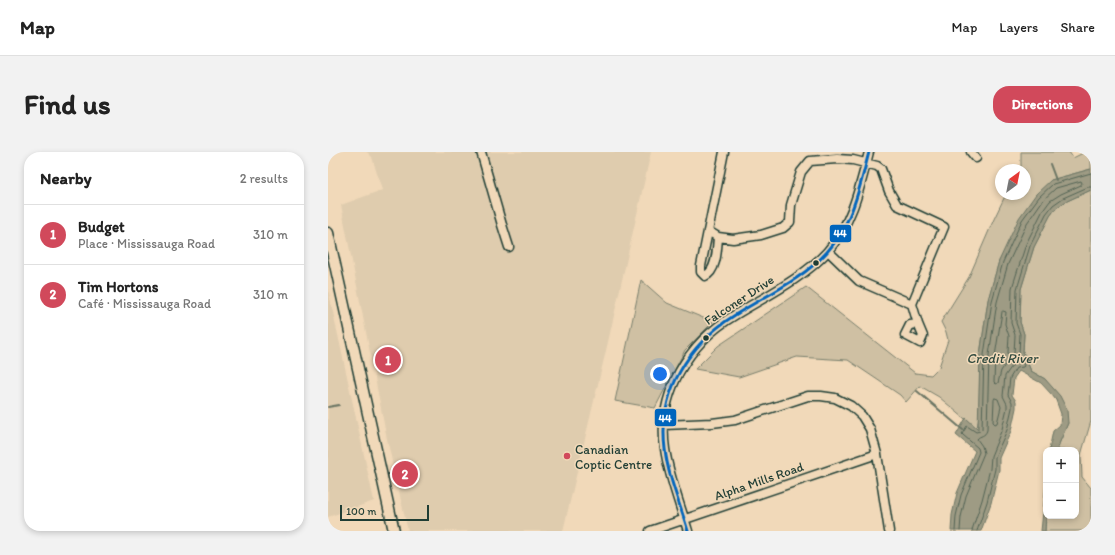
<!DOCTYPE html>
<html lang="en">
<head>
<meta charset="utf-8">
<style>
  :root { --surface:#fff; --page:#f2f2f2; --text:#222; --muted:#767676; --line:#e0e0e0; --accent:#d1495b }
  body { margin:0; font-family:Itim,sans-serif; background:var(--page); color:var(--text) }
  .controls { position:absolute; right:12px; bottom:12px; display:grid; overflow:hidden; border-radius:8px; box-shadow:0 2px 6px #0003 }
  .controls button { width:36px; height:36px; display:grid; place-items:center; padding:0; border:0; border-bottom:1px solid var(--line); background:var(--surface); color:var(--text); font:20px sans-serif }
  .compass { position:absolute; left:667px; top:12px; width:36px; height:36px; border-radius:50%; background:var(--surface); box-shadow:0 2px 6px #0003; rotate:32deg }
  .scale { position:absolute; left:12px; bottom:10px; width:89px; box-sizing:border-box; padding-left:4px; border:2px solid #1f3d34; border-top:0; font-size:11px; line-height:14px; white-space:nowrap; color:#1f3d34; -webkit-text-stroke:3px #f1d9b9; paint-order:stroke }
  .you { position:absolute; left:332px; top:222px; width:14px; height:14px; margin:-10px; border:3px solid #fff; border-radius:50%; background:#1a73e8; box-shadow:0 0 0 6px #1a73e833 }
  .badge { display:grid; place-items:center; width:26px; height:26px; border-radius:50%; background:var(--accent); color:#fff; font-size:13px; font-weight:700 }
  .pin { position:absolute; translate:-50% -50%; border:2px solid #fff; box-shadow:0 1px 4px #0006 }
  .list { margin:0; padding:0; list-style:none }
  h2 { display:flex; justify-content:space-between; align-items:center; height:52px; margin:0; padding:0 16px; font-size:17px }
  h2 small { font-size:13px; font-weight:400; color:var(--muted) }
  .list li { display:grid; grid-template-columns:26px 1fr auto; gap:12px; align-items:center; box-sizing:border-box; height:60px; padding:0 16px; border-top:1px solid var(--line) }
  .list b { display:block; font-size:15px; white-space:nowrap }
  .list p { margin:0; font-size:13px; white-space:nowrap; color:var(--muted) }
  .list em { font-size:13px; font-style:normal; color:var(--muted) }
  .map { position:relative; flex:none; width:763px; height:379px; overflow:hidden; border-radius:16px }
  header { display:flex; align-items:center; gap:24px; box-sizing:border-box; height:56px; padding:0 20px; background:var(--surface); border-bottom:1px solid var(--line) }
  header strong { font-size:19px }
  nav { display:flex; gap:22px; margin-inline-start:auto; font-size:14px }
  .intro { display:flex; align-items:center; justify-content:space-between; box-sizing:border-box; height:96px; padding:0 24px }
  h1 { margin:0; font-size:28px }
  .button { padding:10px 18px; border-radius:16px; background:var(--accent); color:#fff; font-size:14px; font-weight:700 }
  main { display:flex; gap:24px; padding:0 24px }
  aside { flex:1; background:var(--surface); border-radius:16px; box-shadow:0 2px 6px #0003 }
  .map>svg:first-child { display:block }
</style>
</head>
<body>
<header>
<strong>Map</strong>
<nav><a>Map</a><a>Layers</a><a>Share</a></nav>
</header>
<div class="intro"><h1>Find us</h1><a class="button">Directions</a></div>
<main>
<aside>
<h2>Nearby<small>2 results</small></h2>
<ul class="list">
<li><span class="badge">1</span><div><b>Budget</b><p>Place · Mississauga Road</p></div><em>310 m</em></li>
<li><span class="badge">2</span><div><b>Tim Hortons</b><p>Café · Mississauga Road</p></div><em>310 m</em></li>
</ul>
</aside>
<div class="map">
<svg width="763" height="379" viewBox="0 0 763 379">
  <rect width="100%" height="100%" fill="#f1d9b9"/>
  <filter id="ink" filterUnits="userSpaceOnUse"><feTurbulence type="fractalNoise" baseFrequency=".025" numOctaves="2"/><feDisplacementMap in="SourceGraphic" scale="8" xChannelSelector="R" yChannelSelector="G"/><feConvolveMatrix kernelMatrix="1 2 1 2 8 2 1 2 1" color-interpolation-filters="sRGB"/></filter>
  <g filter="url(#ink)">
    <path fill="#dfccae" d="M 39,0 L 323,0 L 280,190 L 235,379 L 80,379 L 59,287 L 13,53 L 54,38 L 44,5 Z
      M 0,137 L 46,349 L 0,365 Z"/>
    <path fill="#cfc0a3" stroke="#777e6c" d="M 693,0 L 741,0 L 745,6 L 757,0 L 763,0 L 763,17 L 723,28 L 671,109 L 660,148 L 652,203 L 651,262 L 649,277 L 611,245 L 592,234 L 578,250 L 572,243 L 520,208 L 469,205 L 411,225 L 367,217 L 390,194 L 478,135 L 587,221 L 603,223 L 611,215 L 620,188 L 618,180 L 613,170 L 641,125 L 666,67 L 677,44 L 678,42 L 697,42 L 697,18 L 693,18 Z
      M 763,38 L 763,269 L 753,303 L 754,325 L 763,336 L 763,379 L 717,379 L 718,364 L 748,364 L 748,298 L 730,298 L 731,292 L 740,271 L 717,227 L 703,219 L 695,200 L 696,182 L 692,170 L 693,137 L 706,95 L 722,64 L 728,56 L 737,50 Z
      M 313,128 L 339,151 L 385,170 L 357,198 L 327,256 L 287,249 Z"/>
    <path fill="#9e9b84" stroke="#6b7564" d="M 763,17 L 763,38 L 737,50 L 728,56 L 722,64 L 706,95 L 693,137 L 692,170 L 696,182 L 695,200 L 703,219 L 717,227 L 732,244 L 739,258 L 740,271 L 731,292 L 730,298 L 721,298 L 725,279 L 732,273 L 733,262 L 728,248 L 724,243 L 713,231 L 691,219 L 686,226 L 684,243 L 688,249 L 688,256 L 683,279 L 671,306 L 671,318 L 663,351 L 653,379 L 623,379 L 624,363 L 629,341 L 647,299 L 628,283 L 638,266 L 650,277 L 652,203 L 660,148 L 671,109 L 691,66 L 708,42 L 723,28 Z
      M 718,330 L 718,364 L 717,379 L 713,379 Z"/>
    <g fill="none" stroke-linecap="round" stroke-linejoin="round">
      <path stroke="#526354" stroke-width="1" d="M 675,159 L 678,160 L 677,172 L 681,184 L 680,200 L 681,207 L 673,219 L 670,231 L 668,232 L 666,230 L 667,204 L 674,160 Z
        M 667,246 L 670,247 L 673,255 L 669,271 L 667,272 L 665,270 L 666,248 Z
        M 627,379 L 628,364 L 633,343 L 651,300 L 650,296 L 635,283 L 634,282 L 639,274 L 648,280 L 652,279 L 654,277 L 656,203 L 664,149 L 675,110 L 694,68 L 711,45 L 725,32 L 763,21
        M 632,379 L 633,365 L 638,344 L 656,301 L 654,294 L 649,287 C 652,283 657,285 659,278 L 661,203 L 669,150 L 680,112 L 699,71 L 715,48 L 728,36 L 753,29 L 754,31 L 753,33 L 733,42 L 722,49 L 714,60 L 698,92 L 684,136 L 683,171 L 687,183 L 686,201 L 689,209 L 684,214 L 677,224 L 675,244 L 679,252 L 679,256 L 674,277 L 663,304 L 662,317 L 654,348 L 645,375 L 644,379
        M 649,379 L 659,350 L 667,317 L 667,305 L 679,278 L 684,256 L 684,250 L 680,243 L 682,226 L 688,216 L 695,215 L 696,214 L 691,201 L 692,182 L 688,171 L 689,137 L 702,94 L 718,62 L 725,53 L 735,46 L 760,35 L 763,35"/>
      <path stroke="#6b7564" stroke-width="2" d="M 722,12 L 728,28
        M 589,239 L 635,278
        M 0,255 L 11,253"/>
      <g stroke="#1f3d34" stroke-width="11">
        <path id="minor" d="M 153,0 L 174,73 L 181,95
          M 643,0 L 648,6
          M 380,79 L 390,85 C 389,96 389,119 377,124 L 373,120 L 373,114 L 396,0
          M 390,85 L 405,87 L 433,83 L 455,76 L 462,70 L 463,53 L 473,20 L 482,9 L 509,7 L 525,8 L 549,14 L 553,17 L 561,39 L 569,53 L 616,75 L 584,152 L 531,129 L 500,99
          M 584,152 L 590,172 L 595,184 L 592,191 L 577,183 L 582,173 L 590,172
          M 336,273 L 384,271 L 407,268 L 480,244 L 493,244 L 507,246 L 523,254 L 534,264 L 542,277 L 549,302 L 561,379
          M 322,379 L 549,302
          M 360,379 C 352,352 341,325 337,297 C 329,242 360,191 407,163 C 438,144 474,127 499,100 C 524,72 532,35 541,0"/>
      </g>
      <g stroke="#1f3d34" stroke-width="13">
        <path id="major" d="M 0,81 L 66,379"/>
      </g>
      <use href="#minor" stroke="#f1d9b9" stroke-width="8"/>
      <use href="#major" stroke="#f1d9b9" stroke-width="10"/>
      <g stroke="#f1d9b9" stroke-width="6">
        <path id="bus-1" d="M 360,379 C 352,352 340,325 337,297 C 330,240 360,193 407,163 C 438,143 474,128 499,100 C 524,72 532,35 541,0"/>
      </g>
      <use href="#bus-1" stroke="#0065bd" stroke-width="3"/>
    </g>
  </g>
  <g fill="#1f3d34" stroke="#f1d9b9" stroke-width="1.5">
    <circle cx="488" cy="111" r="3.5"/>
    <circle cx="378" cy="186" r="3.5"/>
  </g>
  <circle fill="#d1495b" stroke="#f1d9b9" stroke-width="1.5" cx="239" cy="304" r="4"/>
  <g text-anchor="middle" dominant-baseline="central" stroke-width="3" stroke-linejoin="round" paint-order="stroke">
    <g font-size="13" fill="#1f3d34" stroke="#f1d9b9">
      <text transform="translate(411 148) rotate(-33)">Falconer Drive</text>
      <text transform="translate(431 329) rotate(-19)">Alpha Mills Road</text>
    </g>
    <g font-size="13" fill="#1f3d34" stroke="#f1d9b9" text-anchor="start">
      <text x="247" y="297">Canadian<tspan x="247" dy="15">Coptic Centre</tspan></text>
    </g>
    <g font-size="14" font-style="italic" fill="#324b40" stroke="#f1d9b9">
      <text x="674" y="206">Credit River</text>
    </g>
  </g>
  <g stroke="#f1d9b9" stroke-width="1.5">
    <rect x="501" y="72" width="23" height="19" rx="4" fill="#0065bd"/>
    <rect x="326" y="256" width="23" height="19" rx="4" fill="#0065bd"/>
  </g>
  <g font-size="11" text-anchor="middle" font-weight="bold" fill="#fff">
    <text x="512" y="85">44</text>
    <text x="337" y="270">44</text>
  </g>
</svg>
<div class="controls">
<button>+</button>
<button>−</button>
</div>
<svg class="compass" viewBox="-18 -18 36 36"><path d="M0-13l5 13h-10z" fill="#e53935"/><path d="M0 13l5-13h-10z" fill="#767676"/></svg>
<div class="scale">100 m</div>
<div class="you"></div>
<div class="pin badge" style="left:60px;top:208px">1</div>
<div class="pin badge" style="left:77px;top:322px">2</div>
</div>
</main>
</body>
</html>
